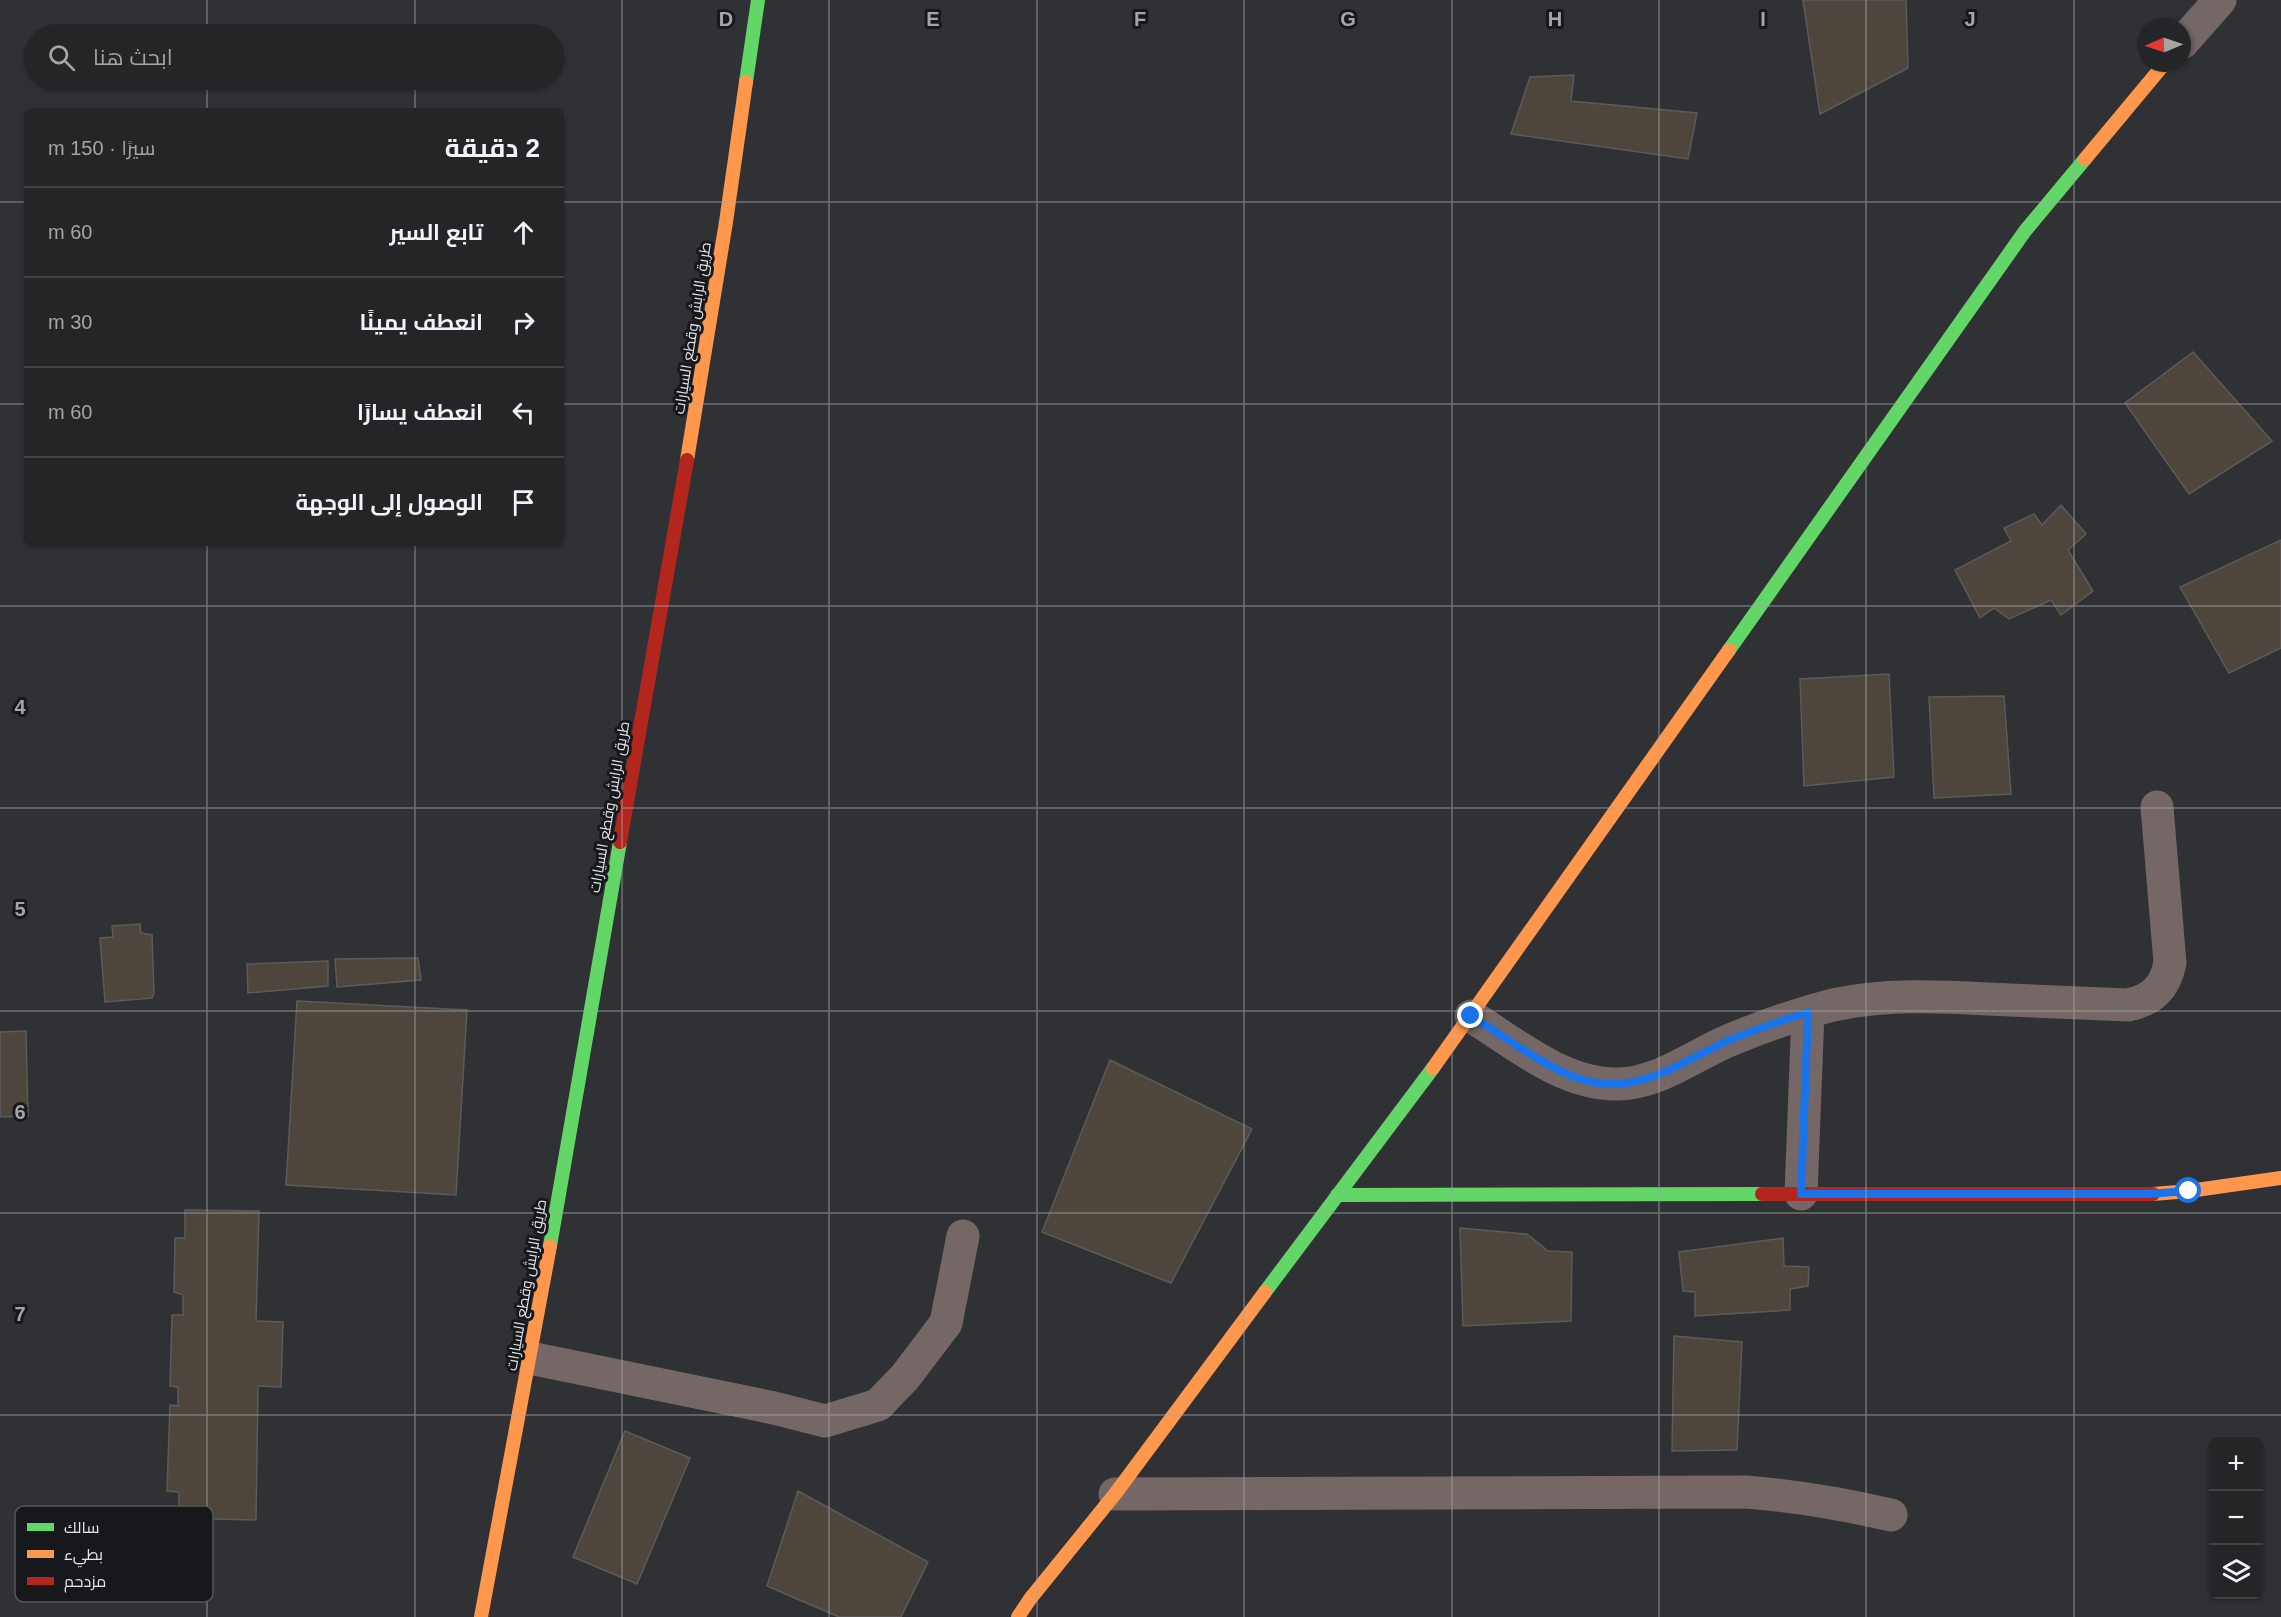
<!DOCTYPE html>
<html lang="ar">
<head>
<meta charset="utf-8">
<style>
  :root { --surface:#242527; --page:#303133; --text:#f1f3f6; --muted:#a3a5a7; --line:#414244 }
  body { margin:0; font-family:Arial,Cairo,sans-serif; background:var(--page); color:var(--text); direction:rtl }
  .controls { position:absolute; right:18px; bottom:18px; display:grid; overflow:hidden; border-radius:9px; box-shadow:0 2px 4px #0004 }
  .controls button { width:54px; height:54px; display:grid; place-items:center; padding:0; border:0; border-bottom:2px solid var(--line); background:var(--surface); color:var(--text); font:30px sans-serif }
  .compass { position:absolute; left:2137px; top:18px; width:54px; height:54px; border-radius:50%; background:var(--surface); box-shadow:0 2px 4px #0004; rotate:268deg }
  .stop { position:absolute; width:18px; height:18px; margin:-14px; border:4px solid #1a73e8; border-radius:50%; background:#fff }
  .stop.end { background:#1a73e8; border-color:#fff; box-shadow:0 2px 6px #0008 }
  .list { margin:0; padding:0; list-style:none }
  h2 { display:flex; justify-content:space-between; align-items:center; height:78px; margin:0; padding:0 24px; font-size:26px }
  h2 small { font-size:20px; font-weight:400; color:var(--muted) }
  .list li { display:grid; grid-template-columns:39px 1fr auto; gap:18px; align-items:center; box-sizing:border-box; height:90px; padding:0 24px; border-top:2px solid var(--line) }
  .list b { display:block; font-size:22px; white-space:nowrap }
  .list em { font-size:20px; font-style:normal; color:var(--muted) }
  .icon { flex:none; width:33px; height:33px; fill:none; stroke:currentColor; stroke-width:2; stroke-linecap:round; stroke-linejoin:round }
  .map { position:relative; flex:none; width:2281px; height:1617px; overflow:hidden; direction:ltr }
  .search { position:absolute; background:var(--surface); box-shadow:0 2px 4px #0004; left:24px; top:24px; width:540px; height:66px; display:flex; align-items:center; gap:15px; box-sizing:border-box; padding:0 21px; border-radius:33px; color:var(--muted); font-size:22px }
  .panel { position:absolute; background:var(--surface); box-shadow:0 2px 4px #0004; left:24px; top:108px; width:540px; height:438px; border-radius:9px; direction:rtl }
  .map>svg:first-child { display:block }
</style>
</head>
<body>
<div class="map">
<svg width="2281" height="1617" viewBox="0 0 2281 1617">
  <rect width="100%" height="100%" fill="#303134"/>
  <path fill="#4e453d" stroke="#5b5b5b" stroke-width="1.5" d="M 1803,0 L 1906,0 L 1908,68 L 1820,114 Z
    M 1574,75 L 1571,101 L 1697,113 L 1688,159 L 1511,134 L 1530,77 Z
    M 2193,352 L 2272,441 L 2189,494 L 2125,403 Z
    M 2061,505 L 2086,534 L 2068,550 L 2093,591 L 2061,615 L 2051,600 L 2009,619 L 1994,608 L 1980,618 L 1955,570 L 2011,541 L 2004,528 L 2034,514 L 2042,525 Z
    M 2281,540 L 2281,648 L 2229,673 L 2180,587 Z
    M 1889,674 L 1894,777 L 1804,786 L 1800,679 Z
    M 2004,696 L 2011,794 L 1934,798 L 1929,697 Z
    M 140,924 L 141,933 L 152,935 L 154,993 L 152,998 L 105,1002 L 100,938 L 113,937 L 112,926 Z
    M 418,958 L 421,980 L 337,987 L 335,959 Z
    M 328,961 L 328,986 L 248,993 L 247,964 Z
    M 297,1001 L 467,1010 L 456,1195 L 286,1185 Z
    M 26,1031 L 28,1116 L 0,1117 L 0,1032 Z
    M 1110,1060 L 1252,1129 L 1171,1283 L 1042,1232 Z
    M 185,1210 L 259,1211 L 256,1321 L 283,1322 L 281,1387 L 258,1386 L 256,1520 L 179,1518 L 179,1492 L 167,1491 L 170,1405 L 178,1406 L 178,1387 L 170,1386 L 172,1315 L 183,1315 L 183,1295 L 174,1292 L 175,1238 L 185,1238 Z
    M 1460,1228 L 1527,1234 L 1548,1251 L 1572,1252 L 1571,1321 L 1463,1326 Z
    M 1783,1238 L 1784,1266 L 1809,1267 L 1808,1286 L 1790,1289 L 1790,1310 L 1695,1316 L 1695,1292 L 1683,1291 L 1679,1252 Z
    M 1674,1336 L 1742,1342 L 1737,1450 L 1672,1451 Z
    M 625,1431 L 690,1458 L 637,1584 L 573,1557 Z
    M 798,1491 L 928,1562 L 901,1617 L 839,1617 L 767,1586 Z"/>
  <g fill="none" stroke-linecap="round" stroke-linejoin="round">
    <path stroke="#746765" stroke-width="33" d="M 2182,43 L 2220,0
      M 1471,1016 C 1516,1044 1562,1084 1617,1084 C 1658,1084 1694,1055 1730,1040 C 1764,1026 1798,1014 1833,1005 C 1884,994 1935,996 1987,999 C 2034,1001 2081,1003 2128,1005 C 2152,1000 2165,988 2170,963 L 2157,807
      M 1801,1194 L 1808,1012
      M 530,1358 L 774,1408 L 825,1421 L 878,1405 L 905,1377 L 946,1323 L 963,1236
      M 1115,1494 L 1746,1492 C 1796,1496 1843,1504 1891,1515"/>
    <path stroke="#63d668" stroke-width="14" d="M 746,82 L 758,0
      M 1729,650 L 2025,231 L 2085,159
      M 1337,1195 L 1762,1194
      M 550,1246 L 620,842
      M 1265,1292 L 1433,1068"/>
    <path stroke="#ff974d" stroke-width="14" d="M 2085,159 L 2165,63
      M 687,460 L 726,222 L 746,82
      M 1433,1068 L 1729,650
      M 2153,1194 L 2189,1191 L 2281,1178
      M 481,1617 L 550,1246
      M 1018,1617 L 1030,1599 L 1115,1494 L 1265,1292"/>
    <path stroke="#b3261e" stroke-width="14" d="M 620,842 L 687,460
      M 1762,1194 L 2153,1194"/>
  </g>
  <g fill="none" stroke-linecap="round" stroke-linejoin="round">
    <path stroke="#1a73e8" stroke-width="8" d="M 1471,1016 C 1504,1036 1541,1065 1577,1078 C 1634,1098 1678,1064 1727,1041 C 1753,1030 1781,1021 1808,1012 L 1801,1194 L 2146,1194 L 2189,1191"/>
  </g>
  <path fill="none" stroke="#a4a5a8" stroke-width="1.5" stroke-opacity="0.55" d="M 207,0 L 207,34M 415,0 L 415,34M 622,0 L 622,1617M 829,0 L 829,1617M 1037,0 L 1037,1617M 1244,0 L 1244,1617M 1452,0 L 1452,1617M 1659,0 L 1659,1617M 1866,0 L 1866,1617M 2074,0 L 2074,1617M 207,80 L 207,111M 415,80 L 415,111M 0,202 L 27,202M 561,202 L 2281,202M 0,404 L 27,404M 561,404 L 2281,404M 207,543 L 207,1617M 415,543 L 415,1617M 0,606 L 2281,606M 0,808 L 2281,808M 0,1011 L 2281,1011M 0,1213 L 2281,1213M 0,1415 L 2281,1415"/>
  <g text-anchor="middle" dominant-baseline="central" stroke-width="6" stroke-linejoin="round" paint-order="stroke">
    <g font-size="15" fill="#e3e4e7" stroke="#17181b">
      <text transform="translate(692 328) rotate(-81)">طريق الرابش وقطع السيارات</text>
      <text transform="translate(609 807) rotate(-80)">طريق الرابش وقطع السيارات</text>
      <text transform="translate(526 1285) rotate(-80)">طريق الرابش وقطع السيارات</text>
    </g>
  </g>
  <rect x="15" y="1506" width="198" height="96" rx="9" fill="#17181b" stroke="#545558" stroke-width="1.5"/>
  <rect x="27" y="1523" width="27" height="8" fill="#63d668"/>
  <rect x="27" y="1550" width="27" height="8" fill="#ff974d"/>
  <rect x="27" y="1577" width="27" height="8" fill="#b3261e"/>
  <g font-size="16" fill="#e3e4e7">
    <text x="64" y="1533">سالك</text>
    <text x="64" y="1560">بطيء</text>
    <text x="64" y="1587">مزدحم</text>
  </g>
  <g font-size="20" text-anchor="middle" font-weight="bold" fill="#a4a5a8" stroke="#17181b" stroke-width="6" stroke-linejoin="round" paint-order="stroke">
    <text x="726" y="26">D</text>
    <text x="933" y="26">E</text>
    <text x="1140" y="26">F</text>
    <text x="1348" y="26">G</text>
    <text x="1555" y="26">H</text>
    <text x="1763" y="26">I</text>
    <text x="1970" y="26">J</text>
    <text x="20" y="714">4</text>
    <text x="20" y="916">5</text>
    <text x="20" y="1119">6</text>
    <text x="20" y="1321">7</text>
  </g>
</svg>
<div class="controls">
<button>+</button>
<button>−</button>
<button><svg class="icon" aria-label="layers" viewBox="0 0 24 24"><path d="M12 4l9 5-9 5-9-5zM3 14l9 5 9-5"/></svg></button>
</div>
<svg class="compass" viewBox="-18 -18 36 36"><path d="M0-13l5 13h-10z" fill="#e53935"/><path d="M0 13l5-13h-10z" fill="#a3a5a7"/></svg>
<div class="stop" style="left:2189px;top:1191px"></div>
<div class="stop end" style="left:1471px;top:1016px"></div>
<div class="search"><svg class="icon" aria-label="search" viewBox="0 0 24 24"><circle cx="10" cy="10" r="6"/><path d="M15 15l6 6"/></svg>ابحث هنا</div>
<section class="panel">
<h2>2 دقيقة<small>سيرًا · 150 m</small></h2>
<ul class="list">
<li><svg class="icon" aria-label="ahead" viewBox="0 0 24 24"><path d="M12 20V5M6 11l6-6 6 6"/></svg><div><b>تابع السير</b></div><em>60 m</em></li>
<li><svg class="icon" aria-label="right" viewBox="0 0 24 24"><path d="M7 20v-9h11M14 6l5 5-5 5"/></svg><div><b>انعطف يمينًا</b></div><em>30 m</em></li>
<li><svg class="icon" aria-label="left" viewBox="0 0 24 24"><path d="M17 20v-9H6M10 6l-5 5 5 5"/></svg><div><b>انعطف يسارًا</b></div><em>60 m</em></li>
<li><svg class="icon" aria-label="arrive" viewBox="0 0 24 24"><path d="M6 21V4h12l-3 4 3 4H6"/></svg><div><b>الوصول إلى الوجهة</b></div></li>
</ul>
</section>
</div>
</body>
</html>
